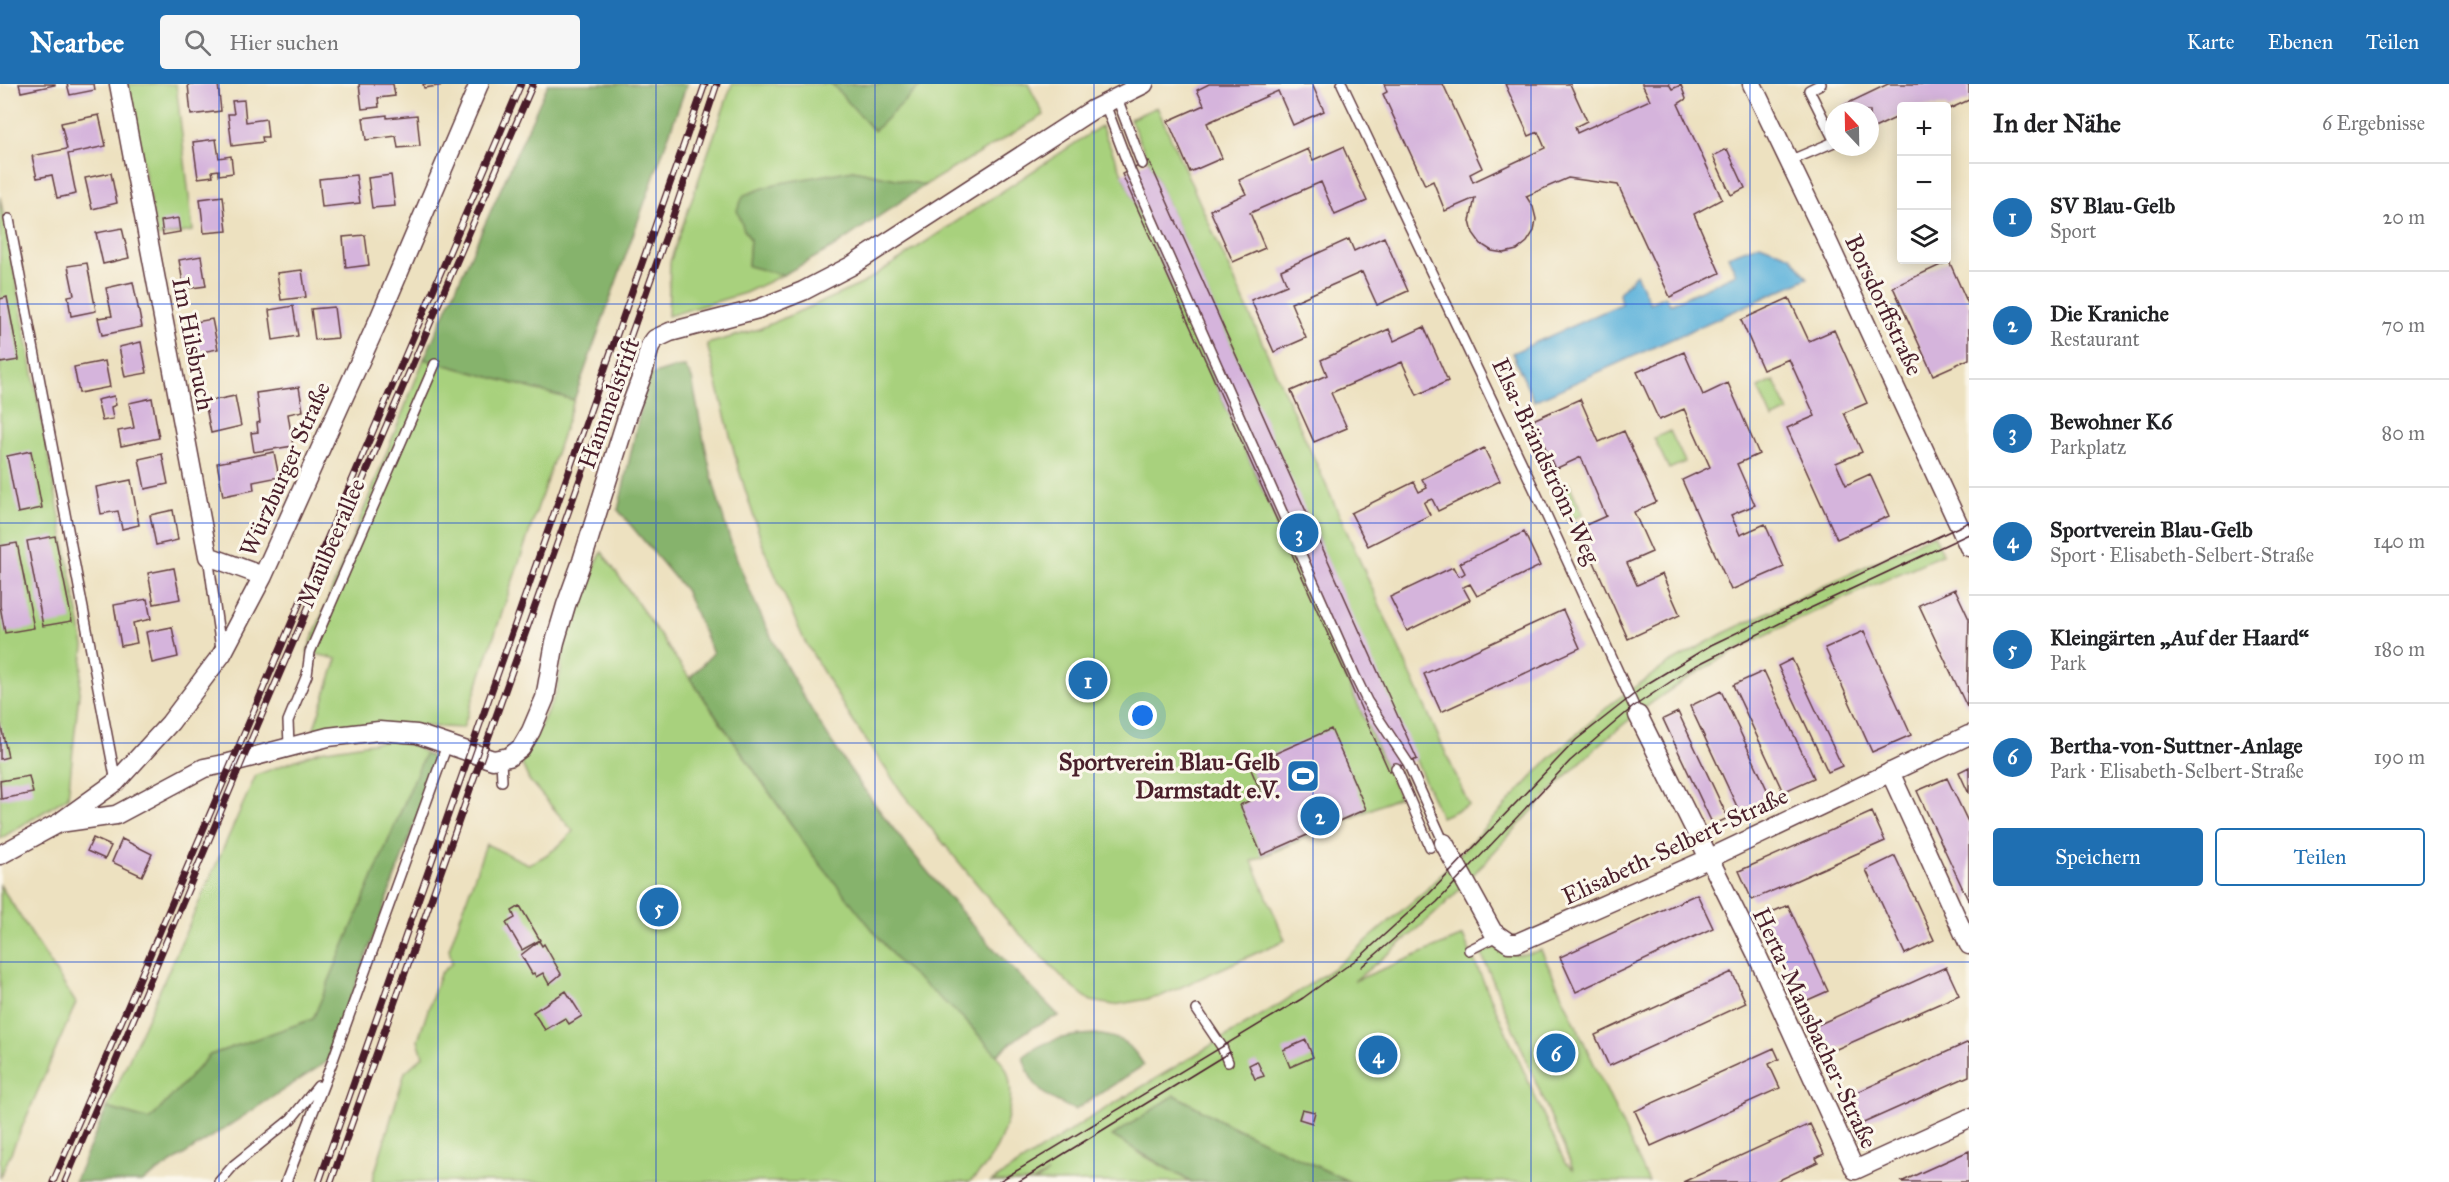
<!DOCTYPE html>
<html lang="de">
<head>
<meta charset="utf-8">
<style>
  :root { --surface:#fff; --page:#f6f6f6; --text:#202124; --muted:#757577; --line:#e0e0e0; --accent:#1f6fb2 }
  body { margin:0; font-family:"IM FELL Great Primer",serif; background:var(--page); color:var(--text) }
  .controls { position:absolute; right:18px; top:18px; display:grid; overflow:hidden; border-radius:6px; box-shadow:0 3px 15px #0003 }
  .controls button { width:54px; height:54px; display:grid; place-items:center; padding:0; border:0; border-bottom:2px solid var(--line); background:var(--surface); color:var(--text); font:30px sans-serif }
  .compass { position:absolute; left:1825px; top:18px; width:54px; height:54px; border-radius:50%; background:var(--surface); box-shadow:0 3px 15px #0003; rotate:338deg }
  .you { position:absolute; left:1143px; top:632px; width:21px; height:21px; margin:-15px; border:4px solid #fff; border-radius:50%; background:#1a73e8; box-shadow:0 0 0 9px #1a73e833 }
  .badge { display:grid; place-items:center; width:39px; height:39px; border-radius:50%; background:var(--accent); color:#fff; font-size:20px; font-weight:700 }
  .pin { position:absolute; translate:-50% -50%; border:3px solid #fff; box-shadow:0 2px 6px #0006 }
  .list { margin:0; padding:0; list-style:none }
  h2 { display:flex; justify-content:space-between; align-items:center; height:78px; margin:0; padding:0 24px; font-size:26px }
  h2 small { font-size:20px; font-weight:400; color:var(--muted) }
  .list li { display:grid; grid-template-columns:39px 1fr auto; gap:18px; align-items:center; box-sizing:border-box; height:108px; padding:0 24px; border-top:2px solid var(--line) }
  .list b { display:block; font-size:22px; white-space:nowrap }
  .list p { margin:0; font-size:20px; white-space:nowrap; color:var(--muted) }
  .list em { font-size:20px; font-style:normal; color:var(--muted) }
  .actions { display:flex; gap:12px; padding:18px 24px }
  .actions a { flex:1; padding:14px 0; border:2px solid var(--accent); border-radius:6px; text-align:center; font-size:21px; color:var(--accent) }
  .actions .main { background:var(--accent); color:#fff }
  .icon { flex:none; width:33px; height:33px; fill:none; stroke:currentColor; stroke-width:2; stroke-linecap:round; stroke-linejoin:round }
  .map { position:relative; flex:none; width:1969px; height:1098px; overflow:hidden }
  header { display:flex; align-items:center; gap:36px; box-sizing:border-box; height:84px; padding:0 30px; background:var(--accent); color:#fff }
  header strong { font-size:28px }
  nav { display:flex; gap:33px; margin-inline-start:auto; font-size:21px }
  .search { width:420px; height:54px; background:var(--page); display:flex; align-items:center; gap:15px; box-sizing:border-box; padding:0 21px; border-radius:6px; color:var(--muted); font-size:22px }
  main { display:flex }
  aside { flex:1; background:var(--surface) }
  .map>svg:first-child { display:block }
</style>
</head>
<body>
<header>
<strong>Nearbee</strong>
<div class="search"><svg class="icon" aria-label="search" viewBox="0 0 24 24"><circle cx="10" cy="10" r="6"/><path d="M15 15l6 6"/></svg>Hier suchen</div>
<nav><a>Karte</a><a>Ebenen</a><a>Teilen</a></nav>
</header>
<main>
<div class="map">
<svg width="1969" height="1098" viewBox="0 0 1969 1098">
  <rect width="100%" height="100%" fill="#fbf7ec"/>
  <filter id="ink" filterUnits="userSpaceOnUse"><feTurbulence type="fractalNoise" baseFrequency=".0167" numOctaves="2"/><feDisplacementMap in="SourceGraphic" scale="12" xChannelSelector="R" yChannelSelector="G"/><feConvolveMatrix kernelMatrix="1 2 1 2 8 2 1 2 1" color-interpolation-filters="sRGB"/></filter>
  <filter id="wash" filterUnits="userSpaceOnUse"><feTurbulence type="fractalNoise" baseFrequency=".008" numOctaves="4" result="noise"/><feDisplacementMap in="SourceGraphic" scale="24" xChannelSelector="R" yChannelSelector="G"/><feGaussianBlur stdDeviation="1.35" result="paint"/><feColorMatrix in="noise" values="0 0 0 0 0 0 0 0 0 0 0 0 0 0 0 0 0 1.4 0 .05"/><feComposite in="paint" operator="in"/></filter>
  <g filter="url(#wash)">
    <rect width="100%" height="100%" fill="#ede1c0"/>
    <path fill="#a8d17d" stroke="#797854" stroke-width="1.5" d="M 128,0 L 176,0 L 193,147 L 157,153 Z
      M 732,0 L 832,0 L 874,46 L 922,0 L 1028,0 L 1044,31 L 925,101 L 853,86 L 744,146 L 750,155 L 748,182 L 783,191 L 745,209 L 668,232 L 670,178 Z
      M 1157,23 L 1469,721 L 1441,733 L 1130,35 Z
      M 1101,42 L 1399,713 L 1252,777 L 1285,856 L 1159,913 L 1114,921 L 1091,917 L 1071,902 L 1009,839 L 903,710 L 852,636 L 804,556 L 764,465 L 738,383 L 707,260 L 759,245 L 862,200 Z
      M 0,113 L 84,562 L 68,713 L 0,755 Z
      M 424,275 L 574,316 L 463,644 L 398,641 L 312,650 L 337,575 L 307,568 Z
      M 1774,297 L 1788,327 L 1772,335 L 1758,304 Z
      M 1670,347 L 1685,378 L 1669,385 L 1654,354 Z
      M 1569,400 L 1583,430 L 1568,438 L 1553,407 Z
      M 1934,450 L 1943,470 C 1834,520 1717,564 1624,640 C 1561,691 1509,753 1454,811 C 1424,842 1388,870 1354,897 L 1463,852 L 1565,1079 L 1573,1085 L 1481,869 L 1494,863 C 1513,872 1520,873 1541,866 L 1649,1098 L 1350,1098 L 1225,1039 L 1175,1011 L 1137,1068 L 1191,1098 L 1035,1098 L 1048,1089 L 1033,1098 L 991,1098 L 1090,1034 L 1280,920 L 1338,881 L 1426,806 L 1548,676 L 1612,619 L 1668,580 L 1724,549 Z
      M 602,468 L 812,770 L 997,971 C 1000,976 1005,982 1007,987 C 1019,1022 998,1077 969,1098 L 372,1098 L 405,988 L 423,972 L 418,956 L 440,890 L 452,879 L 449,865 L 486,760 L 528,780 C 546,773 561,762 573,747 L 529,696 L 521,678 L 531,662 L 556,609 L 561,585 L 563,555 L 573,523 Z
      M 391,656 L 411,659 L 425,670 L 313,935 L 210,971 L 150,1036 L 107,1024 L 256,691 L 320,667 Z
      M 0,801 L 76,919 L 0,1094 Z"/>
    <path fill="#86b36c" stroke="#68694c" stroke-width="1.5" d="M 548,0 L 687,0 L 574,316 L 424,275 Z
      M 832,0 L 922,0 L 874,47 Z
      M 853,86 L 925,101 L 832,164 L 783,191 L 748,182 L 750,155 L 744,146 L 737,126 L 744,111 L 775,100 Z
      M 685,283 L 692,294 C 703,356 715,416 737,475 C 791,618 886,744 987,857 C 1010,883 1035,907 1059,932 C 1034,940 1017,953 997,971 L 963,934 L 899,879 L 812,770 L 690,594 L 713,569 L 685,506 L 618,426 L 648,292 L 673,284 Z
      M 425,670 L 438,675 L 328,977 L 142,1098 L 74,1098 L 107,1024 L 150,1036 L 210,971 L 313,935 Z
      M 1096,950 C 1123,954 1129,958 1144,981 L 1075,1026 C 1045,1013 1032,1006 1023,973 C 1045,955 1068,951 1096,950 Z
      M 1175,1011 L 1225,1039 L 1350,1098 L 1191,1098 L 1112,1052 Z"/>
    <path fill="#5eb3db" stroke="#546983" stroke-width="1.5" d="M 1760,160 L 1791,172 L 1808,194 L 1534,317 L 1512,269 L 1621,220 L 1619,209 L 1636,190 L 1650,219 L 1665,212 L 1670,220 L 1736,190 L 1728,172 Z"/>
    <g id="blocks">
      <path fill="#d5b4dc" d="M 19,0 L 55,0 L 55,1 L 21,8 Z
        M 67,0 L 94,0 L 95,6 L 70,11 Z
        M 188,0 L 218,0 L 221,27 L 191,31 Z
        M 359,0 L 393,0 L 395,12 L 378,14 L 379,23 L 362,25 Z
        M 423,0 L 445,0 L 445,1 L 424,4 Z
        M 1209,0 L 1312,0 L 1324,27 L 1293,41 L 1278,7 L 1207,39 L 1222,74 L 1190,88 L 1168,37 L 1204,21 L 1197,6 Z
        M 1384,0 L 1443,0 L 1482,84 L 1470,90 L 1473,98 L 1545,64 L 1538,48 L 1529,52 L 1505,0 L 1570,0 L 1587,37 L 1575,43 L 1577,49 L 1650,16 L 1642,0 L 1669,0 L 1672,5 L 1681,1 L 1686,15 L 1678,20 L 1722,115 L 1694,130 L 1720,189 L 1670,213 L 1618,101 L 1568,94 L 1526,112 L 1533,123 L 1536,135 L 1534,147 L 1527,158 L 1517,166 L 1504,169 L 1492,167 L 1481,160 L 1473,149 L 1470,137 L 1475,114 L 1445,127 L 1433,97 L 1425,101 L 1383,10 L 1387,8 Z
        M 1888,0 L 1969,0 L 1969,16 L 1947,26 L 1947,22 L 1902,22 L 1902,31 L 1870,46 L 1870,27 L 1838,27 L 1842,22 Z
        M 244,16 L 246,38 L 266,35 L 268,53 L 262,53 L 263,58 L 232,62 L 228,30 L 234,30 L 232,17 Z
        M 99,31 L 106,62 L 68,70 L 76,110 L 57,114 L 52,91 L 37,94 L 32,72 L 67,65 L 61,39 Z
        M 387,31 L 387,34 L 417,31 L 420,62 L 398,64 L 396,52 L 366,56 L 363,34 Z
        M 216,55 L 219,74 L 231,72 L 233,89 L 219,91 L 219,86 L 212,87 L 213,92 L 198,94 L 193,58 Z
        M 1343,63 L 1367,117 L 1335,131 L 1321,98 L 1250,129 L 1265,164 L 1233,178 L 1210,126 L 1246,110 L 1239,96 L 1308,65 L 1313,76 Z
        M 1727,65 L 1745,104 L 1731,111 L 1713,72 Z
        M 1149,77 L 1417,675 L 1389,687 L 1122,90 Z
        M 111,89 L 117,119 L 92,125 L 85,94 Z
        M 356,91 L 360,119 L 322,123 L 319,95 Z
        M 391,91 L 395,122 L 372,124 L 368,94 Z
        M 223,112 L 227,147 L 204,149 L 200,115 Z
        M 178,134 L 180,148 L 163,151 L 161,137 Z
        M 122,144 L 129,174 L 103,180 L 96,149 Z
        M 365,151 L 369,181 L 346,184 L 343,153 Z
        M 1384,153 L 1408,207 L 1377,221 L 1362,188 L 1291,219 L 1306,254 L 1274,268 L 1251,216 L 1287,201 L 1281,186 L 1349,155 L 1354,167 Z
        M 201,172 L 206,202 L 184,205 L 179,176 Z
        M 1949,177 L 1969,222 L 1969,275 L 1933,291 L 1893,203 Z
        M 87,179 L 96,227 L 71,232 L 68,212 L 74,211 L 68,182 Z
        M 302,186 L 306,213 L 281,216 L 277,189 Z
        M 133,198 L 142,243 L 102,251 L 98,234 L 112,232 L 106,204 Z
        M 7,213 L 19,276 L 0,279 L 0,215 Z
        M 1789,214 L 1809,257 L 1834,246 L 1867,319 L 1844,329 L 1862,368 L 1836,379 L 1846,401 L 1870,390 L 1889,432 L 1837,455 L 1787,344 L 1815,332 L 1789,275 L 1763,286 L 1741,236 Z
        M 293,222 L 298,252 L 273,256 L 269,226 Z
        M 334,223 L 338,254 L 315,256 L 311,225 Z
        M 212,235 L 218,265 L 196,269 L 190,239 Z
        M 1424,243 L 1448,297 L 1417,311 L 1402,278 L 1331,309 L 1347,344 L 1314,358 L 1291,307 L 1327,291 L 1321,276 L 1389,245 L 1394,257 Z
        M 141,258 L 147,289 L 125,293 L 119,263 Z
        M 1684,268 L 1703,311 L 1728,299 L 1759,370 L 1737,380 L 1755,421 L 1731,431 L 1740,451 L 1765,440 L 1784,483 L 1731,506 L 1682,396 L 1710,383 L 1684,325 L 1659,336 L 1637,288 Z
        M 105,277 L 110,303 L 79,309 L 74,283 Z
        M 299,303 L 303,327 L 288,330 L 293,362 L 254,368 L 251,349 L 258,348 L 257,339 L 260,338 L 256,309 Z
        M 114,312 L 116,321 L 111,323 L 113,335 L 102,337 L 97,316 Z
        M 235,312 L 241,342 L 211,349 L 205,318 Z
        M 152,314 L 159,354 L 121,362 L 118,347 L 134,344 L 129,319 Z
        M 1580,315 L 1599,358 L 1624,347 L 1656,418 L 1634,428 L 1652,468 L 1627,479 L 1637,501 L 1662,490 L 1680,531 L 1628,555 L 1579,444 L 1606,432 L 1581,373 L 1555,385 L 1533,336 Z
        M 1484,364 L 1500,397 L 1438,427 L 1432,415 L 1427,417 L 1424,419 L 1430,431 L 1368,462 L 1351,429 L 1414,398 L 1419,408 L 1427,404 L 1422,395 Z
        M 31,367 L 42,424 L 18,429 L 7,372 Z
        M 274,368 L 279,393 L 253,398 L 254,406 L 223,412 L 217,379 Z
        M 162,370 L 168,400 L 145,405 L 139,375 Z
        M 131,396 L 139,441 L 122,445 L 118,427 L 101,430 L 96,403 Z
        M 173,426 L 178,456 L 156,461 L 150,431 Z
        M 1524,448 L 1540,482 L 1477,512 L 1470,500 L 1463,503 L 1470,516 L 1407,547 L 1390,513 L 1453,483 L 1458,492 L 1462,491 L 1465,489 L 1460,479 Z
        M 55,452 L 72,537 L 43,542 L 27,457 Z
        M 17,459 L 34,544 L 5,549 L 0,522 L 0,462 Z
        M 174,484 L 180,515 L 154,520 L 148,489 Z
        M 1955,505 L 1969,535 L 1967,623 L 1919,521 Z
        M 147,515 L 151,535 L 133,539 L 137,559 L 121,562 L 114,521 Z
        M 1563,526 L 1580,564 L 1441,628 L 1424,590 Z
        M 172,543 L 178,573 L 152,579 L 146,548 Z
        M 1864,547 L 1911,651 L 1872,668 L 1825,564 Z
        M 1792,575 L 1842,682 L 1828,688 L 1778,582 Z
        M 1764,587 L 1814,694 L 1783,708 L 1733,601 Z
        M 1721,607 L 1771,714 L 1740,729 L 1690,622 Z
        M 1678,628 L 1728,734 L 1713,741 L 1663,635 Z
        M 0,638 L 8,673 L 0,675 Z
        M 1331,645 L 1366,725 L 1262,771 L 1240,721 L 1262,711 L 1249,681 Z
        M 1969,683 L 1969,710 L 1959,688 Z
        M 29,692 L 33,709 L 1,715 L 0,697 Z
        M 1947,694 L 1969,740 L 1969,818 L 1917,707 Z
        M 1872,728 L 1885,757 L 1752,816 L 1739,787 Z
        M 93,754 L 111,762 L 105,775 L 87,767 Z
        M 122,755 L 152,770 L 142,792 L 112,778 Z
        M 1895,772 L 1934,856 L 1905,870 L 1866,786 Z
        M 1697,810 L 1713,844 L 1576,908 L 1560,873 Z
        M 1788,821 L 1828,907 L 1801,919 L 1761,833 Z
        M 520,822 L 540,856 L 522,866 L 506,839 L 515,834 L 512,827 Z
        M 539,857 L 542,862 L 544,860 L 561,890 L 549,900 L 543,889 L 536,893 L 534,889 L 532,890 L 521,871 Z
        M 1946,883 L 1959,911 L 1823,971 L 1811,944 Z
        M 1732,888 L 1746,919 L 1609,982 L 1595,951 Z
        M 566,907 L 582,932 L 569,940 L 565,934 L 545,946 L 533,928 Z
        M 1306,956 L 1313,973 L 1290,983 L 1283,966 Z
        M 1969,958 L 1969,992 L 1859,1041 L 1846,1013 Z
        M 1774,964 L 1779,975 L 1769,980 L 1780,1004 L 1651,1062 L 1635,1027 Z
        M 1257,977 L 1264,992 L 1255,995 L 1249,981 Z
        M 1302,1025 L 1315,1028 L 1312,1039 L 1299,1035 Z
        M 1810,1040 L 1824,1070 L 1816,1074 L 1818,1078 L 1775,1098 L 1683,1098 Z
        M 1969,1067 L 1969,1098 L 1901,1098 L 1920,1089 Z"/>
    </g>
  </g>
  <g filter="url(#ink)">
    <use href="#blocks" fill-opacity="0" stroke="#623c41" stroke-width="1.5"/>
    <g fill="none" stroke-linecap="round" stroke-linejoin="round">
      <g stroke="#623c41" stroke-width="12">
        <path id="lane" d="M 1342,0 L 1544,426 L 1638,631
          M 1821,0 L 1809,6 L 1834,56
          M 1117,14 L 1142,80
          M 1105,20 L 1130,86 L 1355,592 L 1367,617 L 1408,679 L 1444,759
          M 1789,77 L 1834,58
          M 9,135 L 116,698
          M 208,472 L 221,565
          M 289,661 L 288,637 L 307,591 L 310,568 L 435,280
          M 501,675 L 502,697
          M 1396,684 L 1430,763
          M 1469,866 L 1497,852
          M 1197,926 L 1222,963 L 1228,978
          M 219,1098 L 234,1081 L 291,1035 L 318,1002
          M 286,1098 L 333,976 L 447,661"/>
      </g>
      <g stroke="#623c41" stroke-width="21">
        <path id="street" d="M 119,0 L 208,472 L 263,492
          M 1752,0 L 1827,156 L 1969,463
          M 1638,631 L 1757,871 L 1855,1086 L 1969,1034
          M 1890,688 L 1969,861
          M 63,736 L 116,698 L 170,639 L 222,570 L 263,492 L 379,235 L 479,0
          M 1444,759 L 1493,848 L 1509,859 L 1517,859 L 1708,775 L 1969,651
          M 0,771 L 59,739 L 116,731 L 204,684 L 229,679 L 328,653 L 379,647 L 417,650 L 493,676 L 509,673 L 521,664 L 531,647 L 545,614 L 555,558 L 566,521 L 582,477 L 629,327 L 643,289 L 650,262 L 655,255 L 670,248 L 758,225 L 803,207 L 851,182 L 1092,26 L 1144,0"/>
      </g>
      <use href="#lane" stroke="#fff" stroke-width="9"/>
      <use href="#street" stroke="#fff" stroke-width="18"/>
      <path stroke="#4a1f2b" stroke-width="1.5" d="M 1361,883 L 1437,818 L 1570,677 L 1633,623 L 1691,584 L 1802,528 L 1969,450
        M 998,1098 L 1303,914 L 1361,872 L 1429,810 L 1576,656 L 1647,600 L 1711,561 L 1969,438
        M 1018,1098 L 1230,968"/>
      <g stroke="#4a1f2b" stroke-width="7">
        <path id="rail" d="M 53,1098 L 521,0
          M 65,1098 L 243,675 L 533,0
          M 319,1098 L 705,0
          M 331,1098 L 670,141 L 717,0"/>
      </g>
      <use href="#rail" stroke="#fbf7ec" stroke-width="4.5" stroke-dasharray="14" stroke-linecap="butt"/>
    </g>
  </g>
  <path fill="none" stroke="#1d4ed8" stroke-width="1.5" stroke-opacity="0.55" d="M 219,0 L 219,1098M 438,0 L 438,1098M 656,0 L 656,1098M 875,0 L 875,1098M 1094,0 L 1094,1098M 1313,0 L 1313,1098M 1531,0 L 1531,1098M 1750,0 L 1750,1098M 0,220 L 1969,220M 0,439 L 1969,439M 0,659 L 1969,659M 0,878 L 1969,878"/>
  <defs>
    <g id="stadium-square" transform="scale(1.725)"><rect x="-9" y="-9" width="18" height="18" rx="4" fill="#1f6fb2" stroke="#fbf7ec"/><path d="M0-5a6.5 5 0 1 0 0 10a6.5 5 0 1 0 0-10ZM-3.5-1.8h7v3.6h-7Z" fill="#fff"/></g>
  </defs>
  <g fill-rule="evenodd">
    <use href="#stadium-square" x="1303" y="692"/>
  </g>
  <g text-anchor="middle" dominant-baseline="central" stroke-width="6" stroke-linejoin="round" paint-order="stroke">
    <g font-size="24" fill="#4a1f2b" stroke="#fbf7ec">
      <text transform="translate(1884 221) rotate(65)">Borsdorffstraße</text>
      <text transform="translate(193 260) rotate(79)">Im Hilsbruch</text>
      <text transform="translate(609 319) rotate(-70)">Hammelstrift</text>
      <text transform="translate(1546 377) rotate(65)">Elsa-Brändström-Weg</text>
      <text transform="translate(285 385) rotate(-66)">Würzburger Straße</text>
      <text transform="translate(331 459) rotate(-67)">Maulbeerallee</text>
      <text transform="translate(1675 762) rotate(-25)">Elisabeth-Selbert-Straße</text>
      <text transform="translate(1815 944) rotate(65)">Herta-Mansbacher-Straße</text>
    </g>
    <g font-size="24" font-weight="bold" fill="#4a1f2b" stroke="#fbf7ec" text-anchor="end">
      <text x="1280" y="678">Sportverein Blau-Gelb<tspan x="1280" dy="28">Darmstadt e.V.</tspan></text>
    </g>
  </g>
</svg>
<div class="controls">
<button>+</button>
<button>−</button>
<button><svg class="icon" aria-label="layers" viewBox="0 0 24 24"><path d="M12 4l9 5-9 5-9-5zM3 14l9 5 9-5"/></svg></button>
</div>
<svg class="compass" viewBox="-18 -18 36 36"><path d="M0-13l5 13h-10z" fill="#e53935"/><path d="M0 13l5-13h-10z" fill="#757577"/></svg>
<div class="you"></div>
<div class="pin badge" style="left:1088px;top:596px">1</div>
<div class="pin badge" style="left:1320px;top:732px">2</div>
<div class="pin badge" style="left:1299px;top:449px">3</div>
<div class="pin badge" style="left:1378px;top:971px">4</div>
<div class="pin badge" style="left:659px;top:823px">5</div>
<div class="pin badge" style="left:1556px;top:969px">6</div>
</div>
<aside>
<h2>In der Nähe<small>6 Ergebnisse</small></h2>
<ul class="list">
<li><span class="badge">1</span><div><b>SV Blau-Gelb</b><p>Sport</p></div><em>20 m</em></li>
<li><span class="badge">2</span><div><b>Die Kraniche</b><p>Restaurant</p></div><em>70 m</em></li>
<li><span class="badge">3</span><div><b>Bewohner K6</b><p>Parkplatz</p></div><em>80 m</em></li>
<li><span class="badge">4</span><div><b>Sportverein Blau-Gelb</b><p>Sport · Elisabeth-Selbert-Straße</p></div><em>140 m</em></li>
<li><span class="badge">5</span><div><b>Kleingärten „Auf der Haard“</b><p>Park</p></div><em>180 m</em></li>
<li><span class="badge">6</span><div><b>Bertha-von-Suttner-Anlage</b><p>Park · Elisabeth-Selbert-Straße</p></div><em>190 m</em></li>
</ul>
<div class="actions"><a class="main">Speichern</a><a>Teilen</a></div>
</aside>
</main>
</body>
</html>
